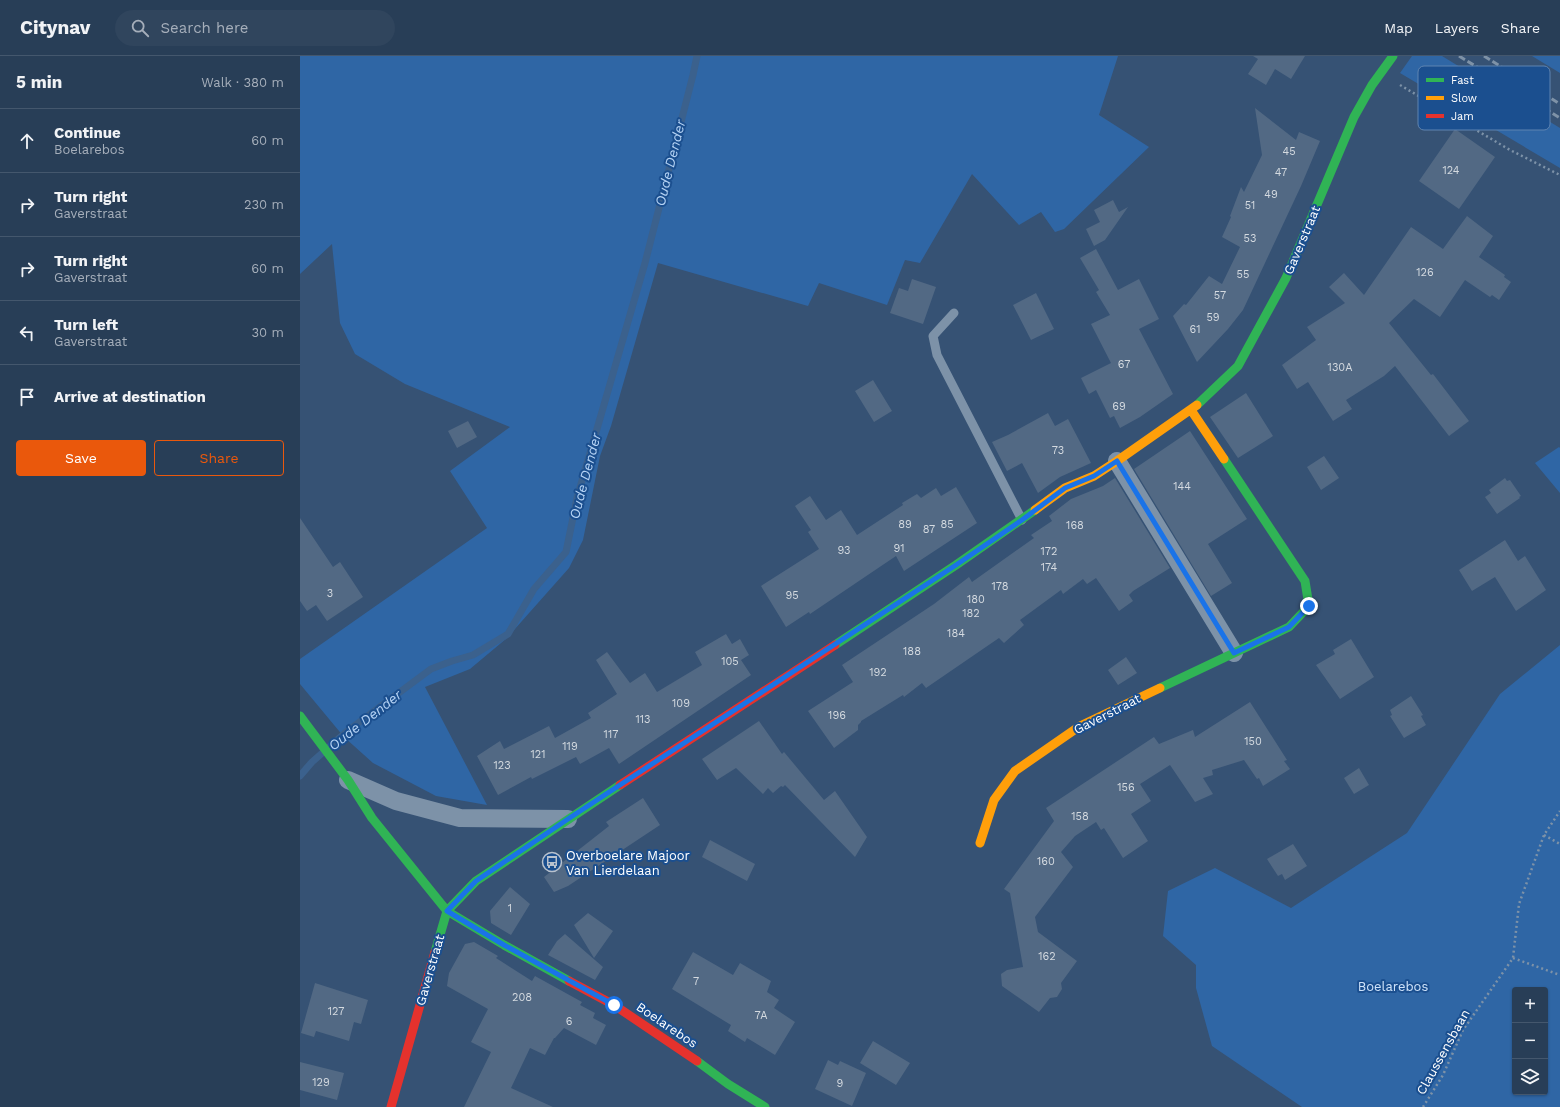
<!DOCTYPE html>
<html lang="en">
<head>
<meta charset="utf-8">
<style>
  :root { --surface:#283e57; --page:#30455d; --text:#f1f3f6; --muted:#a5aeba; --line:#44576d; --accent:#ea580c }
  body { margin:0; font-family:"Work Sans",sans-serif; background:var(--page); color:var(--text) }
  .controls { position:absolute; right:12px; bottom:12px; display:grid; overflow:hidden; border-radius:4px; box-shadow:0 1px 3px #0004 }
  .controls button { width:36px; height:36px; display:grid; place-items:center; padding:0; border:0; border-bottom:1px solid var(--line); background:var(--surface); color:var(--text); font:20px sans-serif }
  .stop { position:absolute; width:12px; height:12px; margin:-9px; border:3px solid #1a73e8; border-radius:50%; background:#fff }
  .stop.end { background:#1a73e8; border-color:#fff; box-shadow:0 1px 4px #0008 }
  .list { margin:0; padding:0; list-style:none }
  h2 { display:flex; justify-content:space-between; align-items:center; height:52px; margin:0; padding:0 16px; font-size:17px }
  h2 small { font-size:13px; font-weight:400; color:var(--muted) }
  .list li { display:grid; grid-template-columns:26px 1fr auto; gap:12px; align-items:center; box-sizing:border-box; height:64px; padding:0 16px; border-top:1px solid var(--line) }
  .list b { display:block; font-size:15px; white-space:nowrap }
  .list p { margin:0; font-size:13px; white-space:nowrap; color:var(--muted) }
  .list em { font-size:13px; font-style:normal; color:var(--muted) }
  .actions { display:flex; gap:8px; padding:12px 16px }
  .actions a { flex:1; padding:9px 0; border:1px solid var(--accent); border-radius:4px; text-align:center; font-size:14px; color:var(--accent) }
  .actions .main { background:var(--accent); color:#fff }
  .icon { flex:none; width:22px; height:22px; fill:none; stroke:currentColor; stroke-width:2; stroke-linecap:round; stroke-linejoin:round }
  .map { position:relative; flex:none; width:1260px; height:1051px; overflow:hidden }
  header { display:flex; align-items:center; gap:24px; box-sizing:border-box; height:56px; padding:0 20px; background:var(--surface); border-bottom:1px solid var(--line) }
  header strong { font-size:19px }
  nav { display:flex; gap:22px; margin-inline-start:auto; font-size:14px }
  .search { width:280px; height:36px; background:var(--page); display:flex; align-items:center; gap:10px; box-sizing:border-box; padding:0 14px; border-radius:22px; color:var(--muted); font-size:15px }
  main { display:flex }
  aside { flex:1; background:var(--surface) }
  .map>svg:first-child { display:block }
</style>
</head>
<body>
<header>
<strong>Citynav</strong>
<div class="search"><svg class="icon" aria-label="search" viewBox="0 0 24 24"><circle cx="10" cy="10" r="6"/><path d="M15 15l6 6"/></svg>Search here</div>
<nav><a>Map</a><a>Layers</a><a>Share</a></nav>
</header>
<main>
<aside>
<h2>5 min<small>Walk · 380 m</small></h2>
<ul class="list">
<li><svg class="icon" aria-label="ahead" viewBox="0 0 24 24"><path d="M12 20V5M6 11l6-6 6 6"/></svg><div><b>Continue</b><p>Boelarebos</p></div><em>60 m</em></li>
<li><svg class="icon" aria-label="right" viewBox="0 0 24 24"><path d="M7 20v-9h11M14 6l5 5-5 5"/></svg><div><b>Turn right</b><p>Gaverstraat</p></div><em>230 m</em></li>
<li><svg class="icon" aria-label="right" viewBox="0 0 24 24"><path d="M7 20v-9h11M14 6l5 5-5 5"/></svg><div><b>Turn right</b><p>Gaverstraat</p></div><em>60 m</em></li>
<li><svg class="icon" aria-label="left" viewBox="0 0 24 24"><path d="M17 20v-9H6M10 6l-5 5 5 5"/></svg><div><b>Turn left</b><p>Gaverstraat</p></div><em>30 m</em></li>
<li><svg class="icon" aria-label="arrive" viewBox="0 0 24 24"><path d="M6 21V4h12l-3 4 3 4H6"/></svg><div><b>Arrive at destination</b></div></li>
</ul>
<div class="actions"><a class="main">Save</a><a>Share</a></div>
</aside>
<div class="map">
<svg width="1260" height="1051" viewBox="0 0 1260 1051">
  <rect width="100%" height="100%" fill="#365274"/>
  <path fill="#2f66a5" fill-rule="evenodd" d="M 0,0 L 818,0 L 799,59 L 849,91 L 764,173 L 755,176 L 741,156 L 719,169 L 672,118 L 620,207 L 605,204 L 587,249 L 519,227 L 508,250 L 358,207 L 311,370 L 300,400 L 283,484 L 269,512 L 207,582 L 170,613 L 125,631 L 187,749 L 136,740 L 73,707 L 44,681 L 0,628 L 0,603 L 187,472 L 150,415 L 210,371 L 105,328 L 55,298 L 40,267 L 32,188 L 0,218 Z
    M 1112,0 L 1142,0 L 1260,72 L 1260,112 L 1100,17 Z
    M 1232,0 L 1260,0 L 1260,17 Z
    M 1259,391 L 1260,392 L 1260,437 L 1235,407 Z
    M 1260,589 L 1260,1051 L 1002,1051 L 912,990 L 896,932 L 896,909 L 863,880 L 868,835 L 915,812 L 991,852 L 1107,777 L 1200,638 ZM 1215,934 L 1245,934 L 1245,1036 L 1215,1036 Z"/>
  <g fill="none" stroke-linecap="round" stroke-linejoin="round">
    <path stroke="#3b618d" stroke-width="7" d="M 0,720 L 12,706 L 46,676 L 131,613 L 152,605 L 173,599 L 208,578 L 234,533 L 266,496 L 277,442 L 345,207 L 393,19 L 397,0"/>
  </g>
  <path fill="#526984" d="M 953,0 L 1005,0 L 991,23 L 975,13 L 966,29 L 948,18 L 958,3 Z
    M 955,52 L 996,84 L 999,76 L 1020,85 L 1001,130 L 943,254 L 928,273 L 897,306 L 873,260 L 884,248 L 886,249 L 909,220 L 922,228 L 940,191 L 922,181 L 931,161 L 930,160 L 941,131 L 944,136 L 962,99 Z
    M 1155,73 L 1195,101 L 1159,153 L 1119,125 Z
    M 813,144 L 819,156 L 828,151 L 805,184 L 794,190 L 786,173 L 800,166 L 794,154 Z
    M 1167,160 L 1193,180 L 1179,201 L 1205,219 L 1204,221 L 1211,226 L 1199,244 L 1192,239 L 1190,241 L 1165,224 L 1140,261 L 1114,243 L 1089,267 L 1131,319 L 1133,318 L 1169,365 L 1149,380 L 1095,310 L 1084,320 L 1046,344 L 1052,353 L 1033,365 L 1008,326 L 997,333 L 982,309 L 1016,284 L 1007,271 L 1045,247 L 1029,231 L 1044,217 L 1064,239 L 1111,171 L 1143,193 Z
    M 796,193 L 818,234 L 839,223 L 859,263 L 839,273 L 873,338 L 840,361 L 820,372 L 814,360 L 810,362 L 796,334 L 789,338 L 781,322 L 811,307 L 791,268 L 810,259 L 796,236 L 799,234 L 780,202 Z
    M 612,223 L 636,231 L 623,268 L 590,257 L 599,232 L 608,235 Z
    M 736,237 L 754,273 L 731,284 L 713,249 Z
    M 573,324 L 592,355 L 574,366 L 555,335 Z
    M 946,337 L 973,380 L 938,402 L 910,361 Z
    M 748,357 L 755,370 L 768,363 L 791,407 L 760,421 L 738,437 L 722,407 L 707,415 L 692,386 L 708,379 Z
    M 168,365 L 177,381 L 157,392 L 148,375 Z
    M 890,375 L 947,463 L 908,488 L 932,527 L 911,540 L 834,413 Z
    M 1024,400 L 1039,422 L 1021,434 L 1007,411 Z
    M 815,422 L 870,512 L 833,535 L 829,539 L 833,545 L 819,555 L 796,522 L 787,528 L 783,523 L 763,538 L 761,534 L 720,564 L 724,569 L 704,587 L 699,582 L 626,632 L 622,627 L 604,641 L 603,639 L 561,665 L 561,666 L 558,669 L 558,674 L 534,692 L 508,655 L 553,626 L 542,609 L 634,548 L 669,521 L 672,526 L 734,482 L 731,479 L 752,465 L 749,460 L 771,443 L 803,430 Z
    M 1205,422 L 1207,425 L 1210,424 L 1221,440 L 1219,441 L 1220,442 L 1197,458 L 1185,441 L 1191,437 L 1189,434 Z
    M 656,431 L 677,467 L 604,515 L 596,500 L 510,558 L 509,556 L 486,571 L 461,530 L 519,493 L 508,476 L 511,474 L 495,450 L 510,440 L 526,464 L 541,454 L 557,479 L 603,449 L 602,447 L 617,438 L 621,442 L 636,432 L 641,440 Z
    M 0,462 L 33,511 L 40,506 L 63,541 L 27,565 L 16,549 L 7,555 L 0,545 Z
    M 1205,484 L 1218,505 L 1225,500 L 1246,534 L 1216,555 L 1195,521 L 1172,535 L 1159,514 Z
    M 426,578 L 432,588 L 440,583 L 449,599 L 441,604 L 451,619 L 319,708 L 309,692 L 280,708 L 276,701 L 232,723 L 231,721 L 198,739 L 177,700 L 200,685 L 204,693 L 249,670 L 255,682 L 291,662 L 288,657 L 317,638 L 296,604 L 307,596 L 330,627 L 345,617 L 357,636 L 402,609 L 395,596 Z
    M 1051,583 L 1074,621 L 1040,643 L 1016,609 L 1035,598 L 1033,594 Z
    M 826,601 L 837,617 L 818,629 L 808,614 Z
    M 1111,640 L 1123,659 L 1121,660 L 1126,669 L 1104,682 L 1090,660 L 1092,659 L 1090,654 Z
    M 950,646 L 987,704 L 984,705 L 990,713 L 963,730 L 959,722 L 957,723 L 944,704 L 912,714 L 913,719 L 903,722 L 913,738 L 895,746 L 870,709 L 840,728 L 851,745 L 831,758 L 848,785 L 823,802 L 804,772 L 801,774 L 796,766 L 775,780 L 761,796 L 773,811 L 735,861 L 738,876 L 777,905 L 761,927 L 762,933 L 757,941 L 750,942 L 739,956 L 702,930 L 701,918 L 707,914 L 723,911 L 710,837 L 704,833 L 754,765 L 746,752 L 854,681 L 859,688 L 893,674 L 895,681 Z
    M 459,665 L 482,698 L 484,696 L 524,744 L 535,735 L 567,781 L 555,801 L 485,729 L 483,731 L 481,730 L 473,737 L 468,732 L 463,738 L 436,712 L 417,724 L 402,703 Z
    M 1059,712 L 1069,729 L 1054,738 L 1044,722 Z
    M 343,742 L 360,769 L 268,830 L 254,836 L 244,821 L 309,770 L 306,766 Z
    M 410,784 L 455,808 L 447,825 L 402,801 Z
    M 993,788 L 1007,810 L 985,824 L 982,818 L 978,820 L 967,803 Z
    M 210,831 L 230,848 L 211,879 L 191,867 L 190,855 Z
    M 288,857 L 313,875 L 294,902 L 274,869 Z
    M 265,878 L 303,911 L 295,924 L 248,899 L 257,885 Z
    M 174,886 L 198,900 L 196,902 L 232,925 L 235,920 L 282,946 L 280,949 L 295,957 L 293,962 L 306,969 L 296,989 L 264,972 L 255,982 L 254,982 L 245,999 L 230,992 L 211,1032 L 253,1051 L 164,1051 L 191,996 L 171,986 L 188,953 L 147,930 L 149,917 L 165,888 Z
    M 393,896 L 433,919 L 440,907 L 471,925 L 467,936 L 479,944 L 474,952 L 495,966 L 475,999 L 447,982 L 445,986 L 428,975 L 431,969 L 372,933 Z
    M 15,927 L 68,944 L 61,968 L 54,966 L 49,985 L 16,975 L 14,981 L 1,977 Z
    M 573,985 L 610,1007 L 596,1029 L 560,1007 Z
    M 528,1004 L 538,1009 L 540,1005 L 566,1017 L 552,1050 L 515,1033 Z
    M 0,1006 L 44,1017 L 37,1044 L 0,1034 Z"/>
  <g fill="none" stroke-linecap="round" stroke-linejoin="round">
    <path stroke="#7d92a8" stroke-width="2.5" stroke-dasharray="2 3" stroke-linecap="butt" d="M 1100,29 L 1210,94 L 1260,119
      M 1244,779 L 1260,788
      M 1213,902 L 1260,919
      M 1123,1051 L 1143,1019 L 1163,974 L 1213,902 L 1219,848 L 1244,779 L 1260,755"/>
    <path stroke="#7d92a8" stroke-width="9" d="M 654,257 L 633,280 L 637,299 L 722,464"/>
    <path stroke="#7d92a8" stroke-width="18" d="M 817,405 L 934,597
      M 48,724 L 96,745 L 160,762 L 268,763"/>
    <path stroke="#30b455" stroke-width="9" d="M 897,349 L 938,310 L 986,222 L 1054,61 L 1072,29 L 1093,0
      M 535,589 L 656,509 L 735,454
      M 860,632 L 989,571 L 1009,550 L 1005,525 L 924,403
      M 0,660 L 48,724 L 72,762 L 147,855 L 204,889 L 269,925
      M 135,896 L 147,855 L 176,825 L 320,729
      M 397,1005 L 428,1028 L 465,1051"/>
    <path stroke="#ff9f0a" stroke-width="9" d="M 891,354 L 924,403
      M 735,454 L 765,432 L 794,420 L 817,405 L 897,349
      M 680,787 L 694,744 L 715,715 L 780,670 L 860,632"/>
    <path stroke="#e5322d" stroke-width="9" d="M 320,729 L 535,589
      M 269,925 L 314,949 L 397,1005
      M 91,1051 L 135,896"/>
    <path stroke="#7e92a7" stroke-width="3" stroke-dasharray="7 3" stroke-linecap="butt" d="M 1159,0 L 1260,62
      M 1184,0 L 1260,48"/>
  </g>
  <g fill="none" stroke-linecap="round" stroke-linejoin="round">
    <path stroke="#1a73e8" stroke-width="5" d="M 314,949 L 204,889 L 147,855 L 176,825 L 268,763 L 656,509 L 722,464 L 765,432 L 794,420 L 817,405 L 934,597 L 989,571 L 1009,550"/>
  </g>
  <defs>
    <g id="bus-ring" transform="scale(1)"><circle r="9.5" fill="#1b4f8f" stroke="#b9c2ce" stroke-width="1.5"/><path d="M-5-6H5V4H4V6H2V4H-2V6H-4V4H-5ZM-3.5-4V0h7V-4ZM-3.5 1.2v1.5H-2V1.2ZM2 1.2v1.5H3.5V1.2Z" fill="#b9c2ce"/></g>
  </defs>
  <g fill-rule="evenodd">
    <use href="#bus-ring" x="252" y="806"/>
  </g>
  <g text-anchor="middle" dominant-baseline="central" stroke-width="4" stroke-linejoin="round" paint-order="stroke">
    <g font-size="11" fill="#d4dae0">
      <text x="989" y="95">45</text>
      <text x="1151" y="114">124</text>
      <text x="981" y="116">47</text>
      <text x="971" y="138">49</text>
      <text x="950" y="149">51</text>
      <text x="950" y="182">53</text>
      <text x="1125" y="216">126</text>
      <text x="943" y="218">55</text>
      <text x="920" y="239">57</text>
      <text x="913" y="261">59</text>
      <text x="895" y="273">61</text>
      <text x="824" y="308">67</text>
      <text x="1040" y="311">130A</text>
      <text x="819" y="350">69</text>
      <text x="758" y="394">73</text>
      <text x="882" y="430">144</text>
      <text x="605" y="468">89</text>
      <text x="647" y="468">85</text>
      <text x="775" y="469">168</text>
      <text x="629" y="473">87</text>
      <text x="599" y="492">91</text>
      <text x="544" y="494">93</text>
      <text x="749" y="495">172</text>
      <text x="749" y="511">174</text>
      <text x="700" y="530">178</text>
      <text x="30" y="537">3</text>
      <text x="492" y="539">95</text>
      <text x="676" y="543">180</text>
      <text x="671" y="557">182</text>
      <text x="656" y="577">184</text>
      <text x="612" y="595">188</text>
      <text x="430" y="605">105</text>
      <text x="578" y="616">192</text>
      <text x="381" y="647">109</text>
      <text x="537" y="659">196</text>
      <text x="343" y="663">113</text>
      <text x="311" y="678">117</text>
      <text x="953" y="685">150</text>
      <text x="270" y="690">119</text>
      <text x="238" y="698">121</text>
      <text x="202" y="709">123</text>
      <text x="826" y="731">156</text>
      <text x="780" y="760">158</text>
      <text x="746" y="805">160</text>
      <text x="210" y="852">1</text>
      <text x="747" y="900">162</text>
      <text x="396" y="925">7</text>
      <text x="222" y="941">208</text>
      <text x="36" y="955">127</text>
      <text x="461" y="959">7A</text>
      <text x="269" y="965">6</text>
      <text x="21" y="1026">129</text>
      <text x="540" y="1027">9</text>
    </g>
    <g font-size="13" fill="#fff" stroke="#1b4f8f">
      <text transform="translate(1002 184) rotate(-67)">Gaverstraat</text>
      <text transform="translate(807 658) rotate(-27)">Gaverstraat</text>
      <text transform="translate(130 914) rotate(-74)">Gaverstraat</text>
      <text transform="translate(367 969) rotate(34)">Boelarebos</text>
      <text transform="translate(1143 996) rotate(-61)">Claussensbaan</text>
    </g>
    <g font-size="13" fill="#fff" stroke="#1b4f8f" text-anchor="start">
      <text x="266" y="799">Overboelare Majoor<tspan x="266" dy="15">Van Lierdelaan</tspan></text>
    </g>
    <g font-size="13" fill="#cfe3fa" stroke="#1b4f8f">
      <text x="1093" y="930">Boelarebos</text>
    </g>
    <g font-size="14" font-style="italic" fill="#b5d3f5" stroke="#1b4f8f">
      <text transform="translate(370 107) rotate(-76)">Oude Dender</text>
      <text transform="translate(285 420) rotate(-75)">Oude Dender</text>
      <text transform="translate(65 664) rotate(-38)">Oude Dender</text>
    </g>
  </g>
  <rect x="1118" y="10" width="132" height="64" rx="6" fill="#1b4f8f" stroke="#5f84b1" stroke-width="1"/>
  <rect x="1126" y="22" width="18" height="4" fill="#30b455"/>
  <rect x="1126" y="40" width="18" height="4" fill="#ff9f0a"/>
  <rect x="1126" y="58" width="18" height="4" fill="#e5322d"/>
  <g font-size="11" fill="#fff">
    <text x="1151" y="28">Fast</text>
    <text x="1151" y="46">Slow</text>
    <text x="1151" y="64">Jam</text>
  </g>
</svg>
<div class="controls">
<button>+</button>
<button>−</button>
<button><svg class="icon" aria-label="layers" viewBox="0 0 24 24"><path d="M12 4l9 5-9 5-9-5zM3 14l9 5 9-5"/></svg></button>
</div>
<div class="stop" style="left:314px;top:949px"></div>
<div class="stop end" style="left:1009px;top:550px"></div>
</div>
</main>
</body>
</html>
